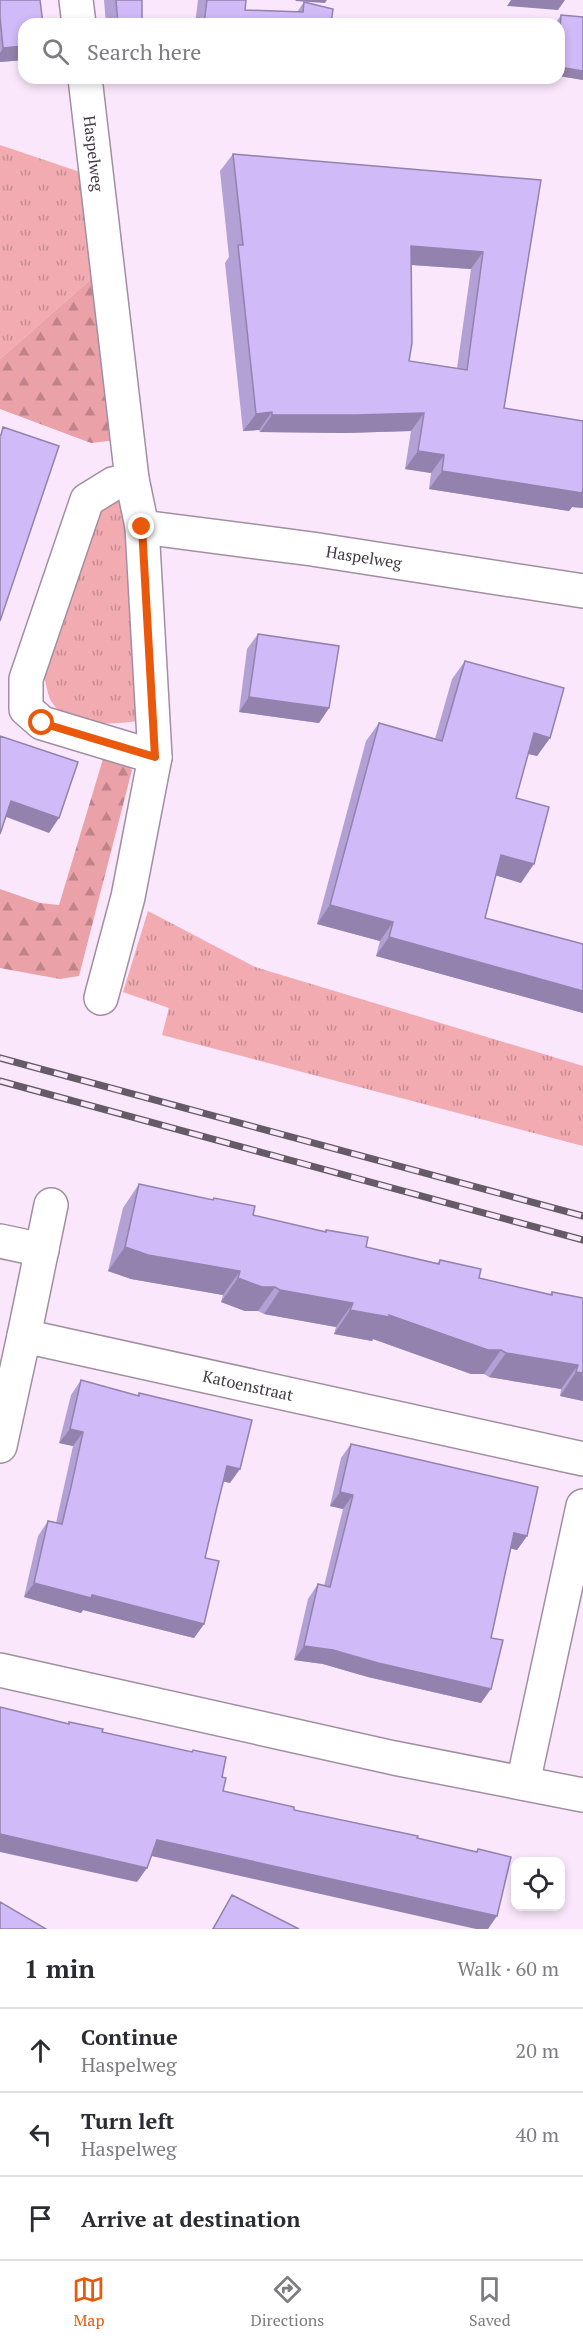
<!DOCTYPE html>
<html lang="en">
<head>
<meta charset="utf-8">
<style>
  :root { --surface:#fff; --page:#f2f2f3; --text:#2b2b33; --muted:#7c7c81; --line:#e1e1e2; --accent:#ea580c }
  body { margin:0; font-family:"PT Serif",serif; background:var(--page); color:var(--text) }
  .controls { position:absolute; right:18px; bottom:18px; display:grid; overflow:hidden; border-radius:12px; box-shadow:0 3px 9px #0003 }
  .controls button { width:54px; height:54px; display:grid; place-items:center; padding:0; border:0; border-bottom:2px solid var(--line); background:var(--surface); color:var(--text); font:30px sans-serif }
  .stop { position:absolute; width:18px; height:18px; margin:-14px; border:4px solid #ea580c; border-radius:50%; background:#fff }
  .stop.end { background:#ea580c; border-color:#fff; box-shadow:0 2px 6px #0008 }
  .list { margin:0; padding:0; list-style:none }
  h2 { display:flex; justify-content:space-between; align-items:center; height:78px; margin:0; padding:0 24px; font-size:26px }
  h2 small { font-size:20px; font-weight:400; color:var(--muted) }
  .list li { display:grid; grid-template-columns:39px 1fr auto; gap:18px; align-items:center; box-sizing:border-box; height:84px; padding:0 24px; border-top:2px solid var(--line) }
  .list b { display:block; font-size:22px; white-space:nowrap }
  .list p { margin:0; font-size:20px; white-space:nowrap; color:var(--muted) }
  .list em { font-size:20px; font-style:normal; color:var(--muted) }
  .icon { flex:none; width:33px; height:33px; fill:none; stroke:currentColor; stroke-width:2; stroke-linecap:round; stroke-linejoin:round }
  .map { position:relative; flex:none; width:583px; height:1929px; overflow:hidden }
  .search { position:absolute; background:var(--surface); box-shadow:0 3px 9px #0003; left:18px; right:18px; top:18px; height:66px; display:flex; align-items:center; gap:15px; box-sizing:border-box; padding:0 21px; border-radius:18px; color:var(--muted); font-size:22px }
  .sheet { height:330px; background:var(--surface) }
  nav { display:flex; justify-content:space-around; align-items:center; box-sizing:border-box; height:84px; border-top:2px solid var(--line); background:var(--surface); font-size:16px; color:var(--muted) }
  nav a { display:grid; justify-items:center; gap:3px }
  nav .on { color:var(--accent) }
  .map>svg:first-child { display:block }
</style>
</head>
<body>
<div class="map">
<svg width="583" height="1929" viewBox="0 0 583 1929">
  <defs>
    <pattern id="grass-tufts" width="24" height="20" patternUnits="userSpaceOnUse" patternTransform="scale(1.5)"><rect width="24" height="20" fill="#f1abb1"/><path d="M3 7l-1-3M5 7V3M7 7l1-3M15 17l-1-3M17 17v-4M19 17l1-3" fill="none" stroke="#c58c92"/></pattern>
    <pattern id="forest-firs" width="22" height="20" patternUnits="userSpaceOnUse" patternTransform="scale(1.5)"><rect width="22" height="20" fill="#eaa1a7"/><path d="M5 1l3.5 6h-7zM16 11l3.5 6h-7z" fill="#bf848a"/></pattern>
  </defs>
  <rect width="100%" height="100%" fill="#fae7fb"/>
  <path fill="url(#grass-tufts)" d="M 0,145 L 86,174 L 97,274 L 0,359 Z
    M 109,500 L 124,500 L 140,721 C 111,724 66,730 50,699 C 47,692 46,683 44,676 L 95,516 Z
    M 148,911 L 255,967 L 583,1066 L 583,1146 L 162,1035 L 169,1008 L 123,992 Z"/>
  <path fill="url(#forest-firs)" d="M 97,274 L 117,440 L 91,443 L 0,409 L 0,359 Z
    M 103,759 L 125,762 L 132,770 L 79,976 L 60,979 L 0,968 L 0,889 L 40,903 L 59,905 Z"/>
  <g fill="none" stroke-linecap="round" stroke-linejoin="round">
    <g stroke="#a18fa1" stroke-width="36">
      <g id="street">
        <path d="M 76,0 L 79,24"/>
        <path id="s1" d="M 85,78 L 132,479 L 142,527 L 155,757 L 128,897 L 101,998"/>
        <path d="M 132,479 L 113,484 L 87,500 L 26,679 L 26,709 L 42,723 L 155,757"/>
        <path id="s2" d="M 142,527 L 312,549 L 583,591"/>
        <path d="M 0,1241 L 42,1250"/>
        <path d="M 24,1336 L 51,1205"/>
        <path id="s3" d="M 0,1446 L 24,1336 L 583,1459"/>
        <path d="M 0,1670 L 394,1758 L 583,1795"/>
        <path d="M 523,1783 L 583,1506"/>
      </g>
    </g>
    <use href="#street" stroke="#fff" stroke-width="33"/>
    <g stroke="#655b66" stroke-width="7">
      <path id="rail" d="M 0,1058 L 583,1216
        M 0,1081 L 583,1240"/>
    </g>
    <use href="#rail" stroke="#fae7fb" stroke-width="4.5" stroke-dasharray="14" stroke-linecap="butt"/>
  </g>
  <path fill="#b3a0d4" fill-rule="evenodd" d="M 0,0 L 24,60 L 0,62 Z
    M 104,0 L 142,0 L 142,24 L 106,24 Z
    M 198,0 L 246,0 L 245,10 L 297,12 L 304,2 L 331,24 L 195,24 Z
    M 561,15 L 583,17 L 583,80 L 559,76 L 559,24 L 555,24 Z
    M 233,154 L 541,180 L 504,408 L 583,421 L 583,508 L 572,507 L 569,511 L 429,489 L 431,473 L 405,469 L 411,431 L 345,433 L 260,432 L 259,430 L 243,431 L 225,263 L 229,257 L 220,171 ZM 411,265 L 471,269 L 457,368 L 409,361 Z
    M 258,634 L 329,708 L 319,723 L 239,712 L 247,649 Z
    M 465,661 L 550,738 L 537,756 L 528,754 L 516,798 L 521,883 L 496,875 L 485,918 L 583,944 L 583,1013 L 376,956 L 380,941 L 317,924 L 366,741 L 379,723 L 435,739 L 452,679 Z
    M 139,1184 L 212,1200 L 214,1198 L 253,1215 L 325,1232 L 326,1230 L 366,1247 L 437,1263 L 440,1260 L 479,1278 L 550,1294 L 552,1292 L 583,1298 L 583,1401 L 560,1396 L 561,1389 L 489,1377 L 484,1374 L 471,1374 L 373,1339 L 372,1341 L 334,1334 L 336,1327 L 264,1314 L 258,1311 L 245,1311 L 221,1302 L 223,1295 L 131,1279 L 108,1271 L 123,1208 Z
    M 81,1380 L 137,1396 L 139,1393 L 230,1483 L 223,1481 L 205,1558 L 204,1624 L 194,1638 L 83,1610 L 81,1613 L 24,1597 L 38,1536 L 48,1521 L 56,1523 L 73,1446 L 59,1443 L 71,1395 Z
    M 351,1444 L 527,1536 L 517,1550 L 511,1548 L 491,1638 L 481,1703 L 368,1677 L 323,1664 L 294,1660 L 308,1599 L 318,1584 L 324,1586 L 343,1509 L 330,1506 L 341,1458 Z
    M 232,1895 L 299,1929 L 212,1929 Z"/>
  <path fill="#9282ad" d="M 296,0 L 327,0 L 325,3 L 295,1 Z
    M 511,0 L 565,0 L 558,10 L 507,6 Z
    M 24,46 L 24,60 L 0,62 L 0,53 L 3,48 Z
    M 559,67 L 583,71 L 583,80 L 559,76 Z
    M 411,246 L 483,252 L 471,269 L 398,264 Z
    M 272,412 L 259,430 L 243,431 L 256,414 Z
    M 424,413 L 411,431 L 345,433 L 260,432 L 272,415 Z
    M 418,451 L 444,455 L 431,473 L 405,469 Z
    M 442,471 L 583,489 L 583,508 L 572,507 L 569,511 L 429,489 Z
    M 249,697 L 329,708 L 319,723 L 239,712 Z
    M 534,733 L 550,738 L 537,756 L 521,752 Z
    M 11,801 L 59,818 L 49,833 L 1,815 Z
    M 501,855 L 534,864 L 521,883 L 488,873 Z
    M 330,905 L 393,922 L 380,941 L 317,924 Z
    M 389,937 L 583,991 L 583,1013 L 376,956 Z
    M 125,1247 L 240,1271 L 223,1295 L 131,1279 L 108,1271 Z
    M 238,1278 L 275,1287 L 258,1311 L 245,1311 L 221,1302 Z
    M 280,1290 L 353,1303 L 336,1327 L 264,1314 Z
    M 350,1310 L 389,1315 L 501,1350 L 484,1374 L 471,1374 L 373,1339 L 372,1341 L 334,1334 Z
    M 506,1353 L 578,1365 L 561,1389 L 489,1377 Z
    M 576,1372 L 583,1373 L 583,1401 L 560,1396 Z
    M 70,1429 L 83,1432 L 73,1446 L 59,1443 Z
    M 227,1466 L 240,1469 L 230,1483 L 217,1480 Z
    M 340,1492 L 353,1495 L 343,1509 L 330,1506 Z
    M 514,1533 L 527,1536 L 517,1550 L 504,1547 Z
    M 34,1583 L 92,1595 L 204,1624 L 194,1638 L 83,1610 L 81,1613 L 24,1597 Z
    M 304,1646 L 333,1650 L 491,1689 L 481,1703 L 368,1677 L 323,1664 L 294,1660 Z
    M 0,1834 L 147,1868 L 137,1882 L 0,1852 Z
    M 157,1840 L 497,1916 L 488,1929 L 476,1929 L 147,1855 Z"/>
  <path fill="#d0baf7" stroke="#9282ad" stroke-width="1.5" fill-rule="evenodd" d="M 0,0 L 40,0 L 43,24 L 24,24 L 24,46 L 3,48 L 0,17 Z
    M 116,0 L 142,0 L 142,24 L 118,24 Z
    M 207,0 L 246,0 L 245,10 L 303,12 L 304,2 L 333,9 L 331,24 L 204,24 Z
    M 561,15 L 583,17 L 583,71 L 559,67 L 559,44 Z
    M 233,154 L 541,180 L 504,408 L 583,421 L 583,489 L 582,493 L 442,471 L 444,455 L 418,451 L 424,413 L 357,415 L 272,415 L 272,412 L 256,414 L 238,245 L 243,245 ZM 411,246 L 483,252 L 467,370 L 409,361 L 412,343 Z
    M 3,427 L 59,446 L 0,621 L 0,435 L 1,435 Z
    M 258,634 L 339,646 L 329,708 L 249,697 Z
    M 465,661 L 564,688 L 550,738 L 534,733 L 516,798 L 549,807 L 534,864 L 501,855 L 485,918 L 583,944 L 583,991 L 389,937 L 393,922 L 330,905 L 379,723 L 442,741 Z
    M 0,736 L 78,762 L 59,818 L 11,801 L 0,834 Z
    M 139,1184 L 213,1200 L 214,1198 L 255,1206 L 253,1215 L 326,1232 L 326,1230 L 368,1237 L 366,1247 L 439,1264 L 440,1260 L 481,1269 L 479,1278 L 552,1295 L 552,1292 L 583,1298 L 583,1373 L 576,1372 L 578,1365 L 506,1353 L 501,1350 L 488,1350 L 389,1315 L 389,1317 L 350,1310 L 353,1303 L 280,1290 L 275,1287 L 262,1287 L 238,1278 L 240,1271 L 148,1255 L 125,1247 Z
    M 81,1380 L 139,1396 L 139,1393 L 252,1420 L 240,1469 L 227,1466 L 215,1515 L 205,1558 L 219,1561 L 204,1624 L 92,1595 L 91,1598 L 34,1583 L 48,1521 L 62,1524 L 71,1487 L 83,1432 L 70,1429 Z
    M 351,1444 L 538,1487 L 527,1536 L 514,1533 L 491,1638 L 503,1640 L 491,1689 L 378,1663 L 333,1650 L 304,1646 L 318,1584 L 330,1587 L 353,1495 L 340,1492 Z
    M 0,1707 L 69,1724 L 69,1722 L 103,1729 L 102,1732 L 192,1752 L 193,1750 L 226,1757 L 222,1777 L 226,1778 L 223,1791 L 294,1807 L 294,1810 L 418,1836 L 417,1838 L 477,1852 L 478,1849 L 511,1857 L 497,1916 L 157,1840 L 147,1868 L 0,1834 Z
    M 232,1895 L 299,1929 L 213,1929 Z
    M 0,1902 L 46,1929 L 0,1929 Z"/>
  <g fill="none" stroke-linecap="round" stroke-linejoin="round">
    <path stroke="#ea580c" stroke-width="8" d="M 42,723 L 155,757 L 142,527"/>
  </g>
  <g text-anchor="middle" dominant-baseline="central" stroke-width="6" stroke-linejoin="round" paint-order="stroke">
    <g font-size="16" fill="#413941" stroke="#fae7fb">
      <text stroke="none"><textPath href="#s1" startOffset="76">Haspelweg</textPath></text>
      <text stroke="none"><textPath href="#s2" startOffset="224">Haspelweg</textPath></text>
      <text stroke="none"><textPath href="#s3" startOffset="342">Katoenstraat</textPath></text>
    </g>
  </g>
</svg>
<div class="controls">
<button><svg class="icon" aria-label="locate" viewBox="0 0 24 24"><circle cx="12" cy="12" r="6"/><path d="M12 2v4M12 18v4M2 12h4M18 12h4"/></svg></button>
</div>
<div class="stop" style="left:42px;top:723px"></div>
<div class="stop end" style="left:142px;top:527px"></div>
<div class="search"><svg class="icon" aria-label="search" viewBox="0 0 24 24"><circle cx="10" cy="10" r="6"/><path d="M15 15l6 6"/></svg>Search here</div>
</div>
<section class="sheet">
<h2>1 min<small>Walk · 60 m</small></h2>
<ul class="list">
<li><svg class="icon" aria-label="ahead" viewBox="0 0 24 24"><path d="M12 20V5M6 11l6-6 6 6"/></svg><div><b>Continue</b><p>Haspelweg</p></div><em>20 m</em></li>
<li><svg class="icon" aria-label="left" viewBox="0 0 24 24"><path d="M17 20v-9H6M10 6l-5 5 5 5"/></svg><div><b>Turn left</b><p>Haspelweg</p></div><em>40 m</em></li>
<li><svg class="icon" aria-label="arrive" viewBox="0 0 24 24"><path d="M6 21V4h12l-3 4 3 4H6"/></svg><div><b>Arrive at destination</b></div></li>
</ul>
</section>
<nav>
<a class="on"><svg class="icon" aria-label="map" viewBox="0 0 24 24"><path d="M3 6l6-2 6 2 6-2v14l-6 2-6-2-6 2zM9 4v14M15 6v14"/></svg>Map</a>
<a><svg class="icon" aria-label="directions" viewBox="0 0 24 24"><path d="M12 3l9 9-9 9-9-9zM9 14v-3h6M13 9l2 2-2 2"/></svg>Directions</a>
<a><svg class="icon" aria-label="saved" viewBox="0 0 24 24"><path d="M7 4h10v16l-5-4-5 4z"/></svg>Saved</a>
</nav>
</body>
</html>
